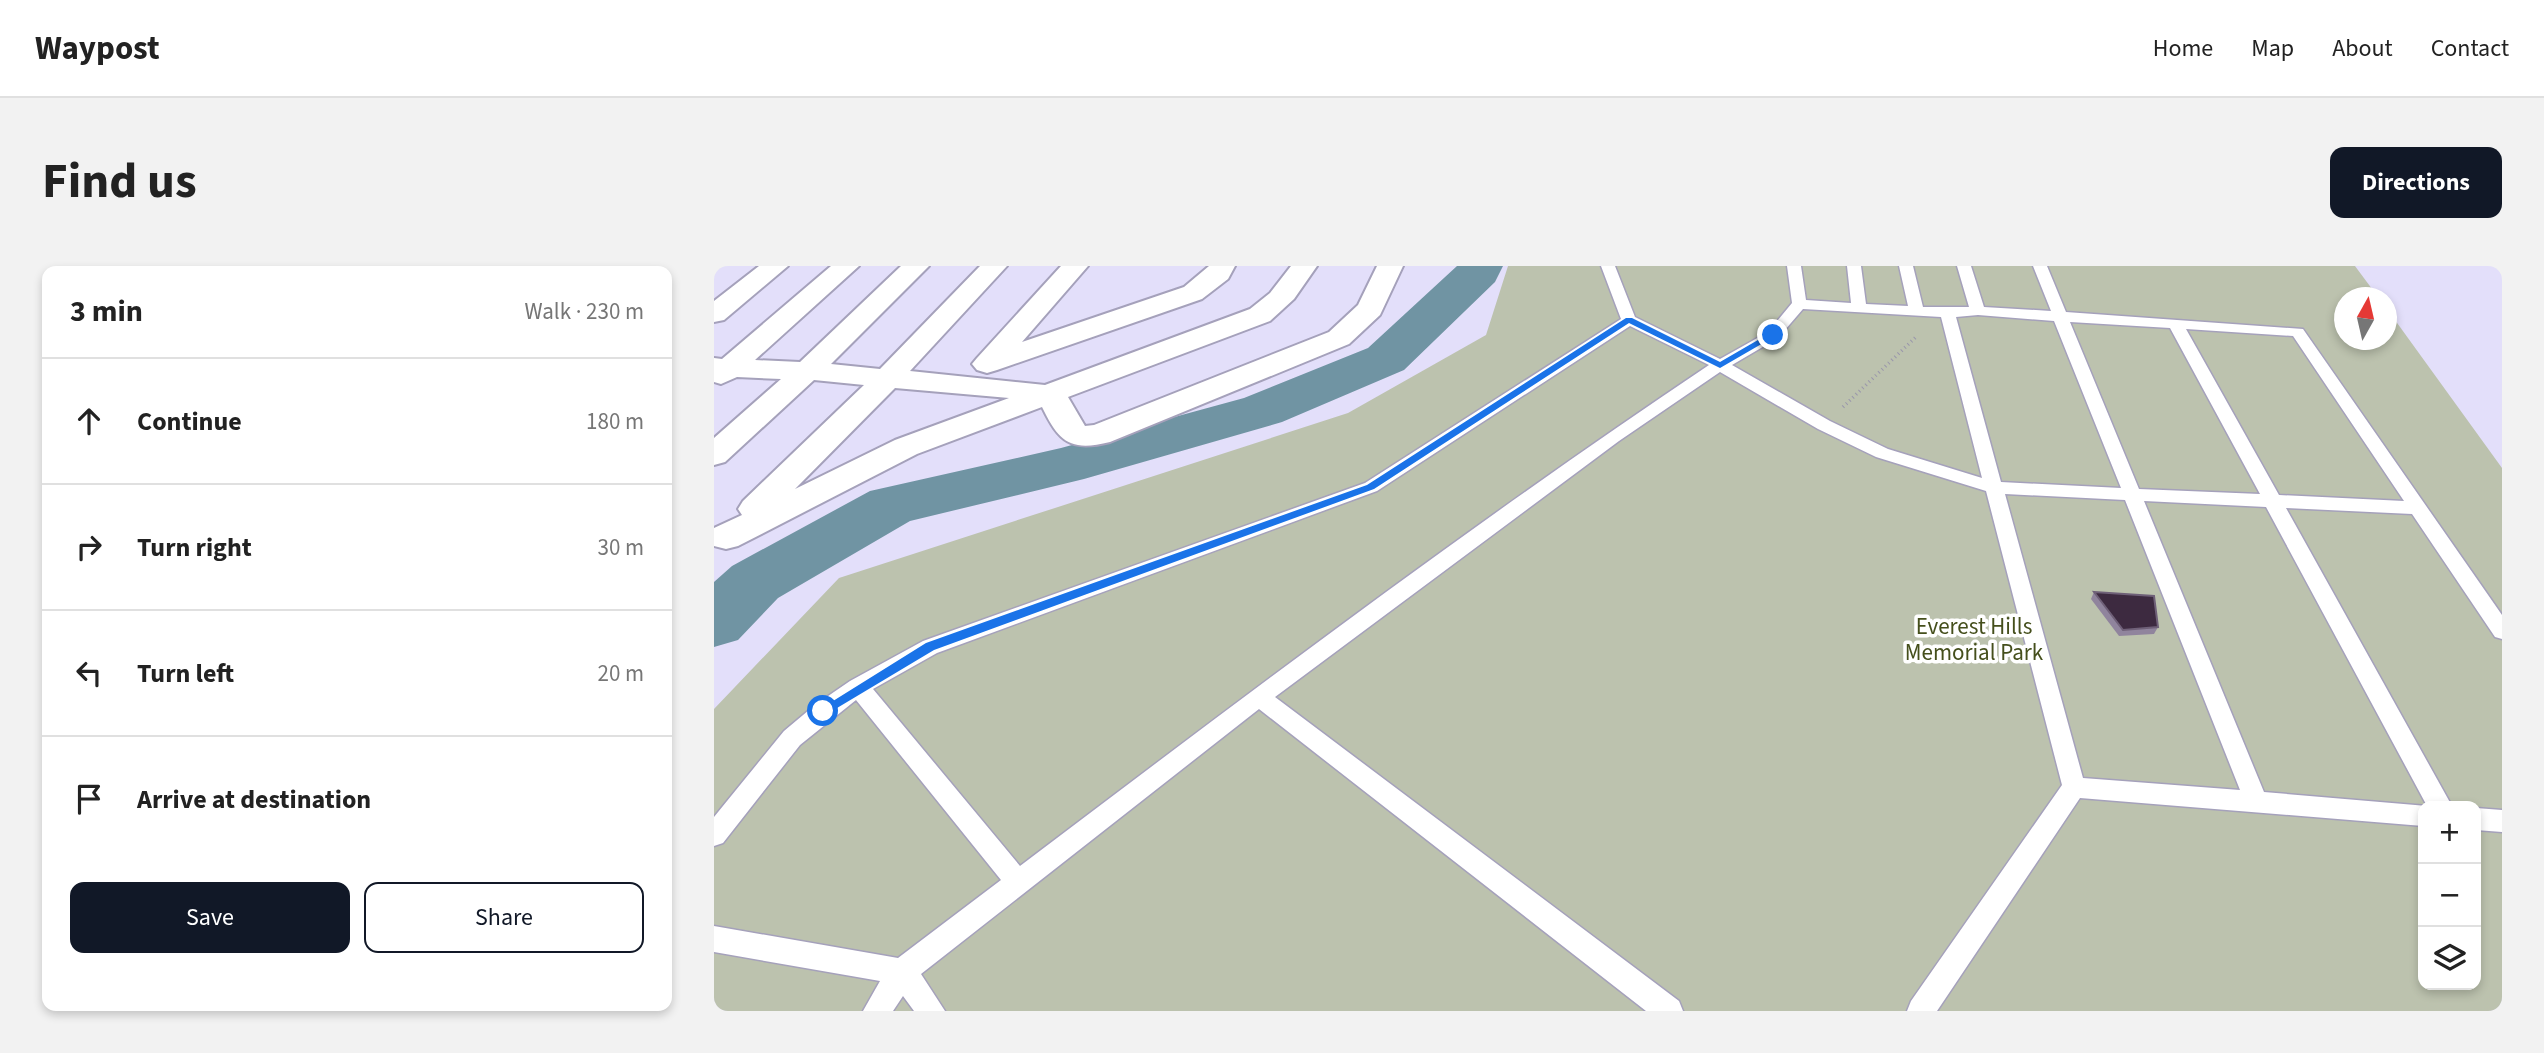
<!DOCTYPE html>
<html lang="en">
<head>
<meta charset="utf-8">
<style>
  :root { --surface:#fff; --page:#f2f2f2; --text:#222; --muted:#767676; --line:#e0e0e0; --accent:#111827 }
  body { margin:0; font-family:"Source Sans 3",sans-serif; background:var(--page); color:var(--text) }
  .controls { position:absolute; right:21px; bottom:21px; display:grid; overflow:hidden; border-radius:14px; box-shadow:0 4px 10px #0003 }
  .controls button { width:63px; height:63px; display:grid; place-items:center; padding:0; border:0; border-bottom:2px solid var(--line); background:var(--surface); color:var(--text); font:35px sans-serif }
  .compass { position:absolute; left:1620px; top:21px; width:63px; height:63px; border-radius:50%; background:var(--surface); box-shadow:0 4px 10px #0003; rotate:8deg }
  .stop { position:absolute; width:21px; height:21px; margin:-16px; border:5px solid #1a73e8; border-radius:50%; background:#fff }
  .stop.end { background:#1a73e8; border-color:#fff; box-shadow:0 2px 7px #0008 }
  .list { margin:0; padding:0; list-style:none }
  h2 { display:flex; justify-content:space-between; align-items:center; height:91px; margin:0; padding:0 28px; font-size:30px }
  h2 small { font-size:23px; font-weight:400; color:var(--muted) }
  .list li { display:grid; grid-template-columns:46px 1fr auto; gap:21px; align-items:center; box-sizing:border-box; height:126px; padding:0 28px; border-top:2px solid var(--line) }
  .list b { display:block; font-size:26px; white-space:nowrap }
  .list em { font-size:23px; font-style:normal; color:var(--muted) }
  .actions { display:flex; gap:14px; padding:21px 28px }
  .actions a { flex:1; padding:16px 0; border:2px solid var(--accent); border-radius:14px; text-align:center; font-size:24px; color:var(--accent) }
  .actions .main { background:var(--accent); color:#fff }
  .icon { flex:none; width:38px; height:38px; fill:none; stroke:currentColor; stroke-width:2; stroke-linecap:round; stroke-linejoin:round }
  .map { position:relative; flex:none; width:1788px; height:745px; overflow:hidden; border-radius:14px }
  header { display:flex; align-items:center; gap:42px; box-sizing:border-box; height:98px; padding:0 35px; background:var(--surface); border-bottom:2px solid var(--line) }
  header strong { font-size:33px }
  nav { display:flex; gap:38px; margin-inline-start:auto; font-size:24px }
  .intro { display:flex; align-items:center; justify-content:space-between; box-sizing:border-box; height:168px; padding:0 42px }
  h1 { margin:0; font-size:49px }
  .button { padding:18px 32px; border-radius:14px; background:var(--accent); color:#fff; font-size:24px; font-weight:700 }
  main { display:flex; gap:42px; padding:0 42px }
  aside { flex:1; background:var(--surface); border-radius:14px; box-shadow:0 4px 10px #0003 }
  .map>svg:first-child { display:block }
</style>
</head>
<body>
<header>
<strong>Waypost</strong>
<nav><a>Home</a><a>Map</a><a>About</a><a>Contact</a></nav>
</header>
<div class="intro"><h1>Find us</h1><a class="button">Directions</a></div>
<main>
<aside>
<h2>3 min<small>Walk · 230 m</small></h2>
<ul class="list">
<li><svg class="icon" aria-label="ahead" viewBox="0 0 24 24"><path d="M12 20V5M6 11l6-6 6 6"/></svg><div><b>Continue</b></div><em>180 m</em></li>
<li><svg class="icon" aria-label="right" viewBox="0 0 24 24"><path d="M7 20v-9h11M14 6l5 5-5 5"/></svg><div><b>Turn right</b></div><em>30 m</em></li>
<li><svg class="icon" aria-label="left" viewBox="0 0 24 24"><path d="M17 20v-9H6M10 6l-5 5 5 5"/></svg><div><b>Turn left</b></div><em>20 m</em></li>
<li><svg class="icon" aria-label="arrive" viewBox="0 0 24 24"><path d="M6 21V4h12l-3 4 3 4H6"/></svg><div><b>Arrive at destination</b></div></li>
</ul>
<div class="actions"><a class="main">Save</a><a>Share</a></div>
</aside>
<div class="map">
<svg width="1788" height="745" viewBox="0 0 1788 745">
  <rect width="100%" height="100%" fill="#e3dffa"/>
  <path fill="#bcc2ae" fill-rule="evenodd" d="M 794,0 L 1641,0 L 1664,31 L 1630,32 L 1630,74 L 1672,74 L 1673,43 L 1788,202 L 1788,745 L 0,745 L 0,443 L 125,312 L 634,147 L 772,69 ZM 1709,540 L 1762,540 L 1762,719 L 1709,719 Z"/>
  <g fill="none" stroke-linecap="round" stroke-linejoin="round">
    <path fill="#7094a3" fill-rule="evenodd" d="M 743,0 L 789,0 L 781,16 L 690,104 L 568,156 L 370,213 L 196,255 L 64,332 L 24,374 L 0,381 L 0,316 L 18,300 L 156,225 L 347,182 L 530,132 L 654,82 Z"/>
    <g stroke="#a5a1bb" stroke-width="3">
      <path id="lane" d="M 887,0 L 901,0 L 921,51 L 1006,93 L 1054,66 L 1078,37 L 1073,0 L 1087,0 L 1092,34 L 1137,37 L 1133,0 L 1147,0 L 1152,38 L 1194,40 L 1185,0 L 1199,0 L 1209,41 L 1255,41 L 1243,0 L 1257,0 L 1270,41 L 1337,45 L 1319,0 L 1333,0 L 1352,46 L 1589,63 L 1788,349 L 1788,373 L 1781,371 L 1698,248 L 1572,242 L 1738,540 L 1709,540 L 1709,560 L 1366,532 L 1223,745 L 1193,745 L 1197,735 L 1348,519 L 1272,225 L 1162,191 L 1104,163 L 1006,106 L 905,175 L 561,431 L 965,735 L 969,745 L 932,745 L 545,443 L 207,708 L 231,745 L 200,745 L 189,730 L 179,745 L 149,745 L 166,715 L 0,686 L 0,660 L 184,692 L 287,614 L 142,434 L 86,479 L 9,577 L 0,580 L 0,551 L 70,465 L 101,439 L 136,415 L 209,375 L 651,217 L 907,53 ZM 1089,43 L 1227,51 L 1268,212 L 1174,183 L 1116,155 L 1018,99 L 1064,72 ZM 1264,49 L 1340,55 L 1407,222 L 1287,216 L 1242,51 ZM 1356,56 L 1456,62 L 1546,228 L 1425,223 ZM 916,60 L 995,99 C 759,257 532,429 306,600 L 159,423 L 223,387 L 663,225 ZM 1472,63 L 1579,70 L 1690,235 L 1565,229 ZM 1291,228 L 1411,234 L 1526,524 L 1369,512 ZM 1430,235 L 1552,241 L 1713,540 L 1550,526 Z
        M 1762,542 L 1788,544 L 1788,566 L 1762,564 Z"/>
    </g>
    <g stroke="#a5a1bb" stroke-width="4">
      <path id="street" d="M 45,0 L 74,0 L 10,54 L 0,56 L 0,35 Z
        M 117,0 L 145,0 L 41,94 L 86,96 L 187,0 L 215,0 L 117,98 L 166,103 L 266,0 L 293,0 L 196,105 L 331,119 L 536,43 L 556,27 L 577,0 L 603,0 L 580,33 L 556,55 L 354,131 L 371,160 L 380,159 L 615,66 L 644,39 L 663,0 L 689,0 L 666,49 L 635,78 L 396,176 C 356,186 345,176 328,141 L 203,188 L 24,280 L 12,283 L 0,280 L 0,262 L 28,249 L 24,243 L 29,235 L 150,119 L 100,114 L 11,196 L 0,199 L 0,172 L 67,113 L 23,111 L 7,118 L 0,116 L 0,92 L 8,93 ZM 181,122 L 295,132 L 181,174 L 81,223 Z
        M 347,0 L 374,0 L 308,76 L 470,21 L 495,0 L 521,0 L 514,13 L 488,33 L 283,104 L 273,107 L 263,104 L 258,98 L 263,92 Z"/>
    </g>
    <path stroke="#9996ab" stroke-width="3.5" stroke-dasharray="1 3.5" stroke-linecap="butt" d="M 1129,141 L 1203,70"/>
    <use href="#lane" fill="#fff" fill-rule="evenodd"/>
    <use href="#street" fill="#fff" fill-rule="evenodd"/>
  </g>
  <path fill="#90849d" d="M 1380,326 L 1444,361 L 1440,368 L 1405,370 L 1377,333 Z"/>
  <path fill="#3d2a40" stroke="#6f6078" stroke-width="2" d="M 1380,326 L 1440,330 L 1444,361 L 1409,364 Z"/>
  <path fill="#1a73e8" d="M 912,52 L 918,52 L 1006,96 L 1056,67 L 1063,69 L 1006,102 L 915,57 L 660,223 L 220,384 L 113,448 L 105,448 L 103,445 L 212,377 L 653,219 Z"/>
  <g text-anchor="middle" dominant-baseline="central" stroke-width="7" stroke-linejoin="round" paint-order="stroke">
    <g font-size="23" fill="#454f1c" stroke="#fff">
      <text x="1260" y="360">Everest Hills<tspan x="1260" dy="26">Memorial Park</tspan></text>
    </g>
  </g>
</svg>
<div class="controls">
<button>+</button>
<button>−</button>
<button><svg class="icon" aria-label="layers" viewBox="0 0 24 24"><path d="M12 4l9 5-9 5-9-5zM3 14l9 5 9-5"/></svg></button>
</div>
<svg class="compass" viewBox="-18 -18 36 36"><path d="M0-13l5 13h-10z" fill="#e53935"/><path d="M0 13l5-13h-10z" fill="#767676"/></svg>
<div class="stop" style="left:109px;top:445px"></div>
<div class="stop end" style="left:1059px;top:69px"></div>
</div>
</main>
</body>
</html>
